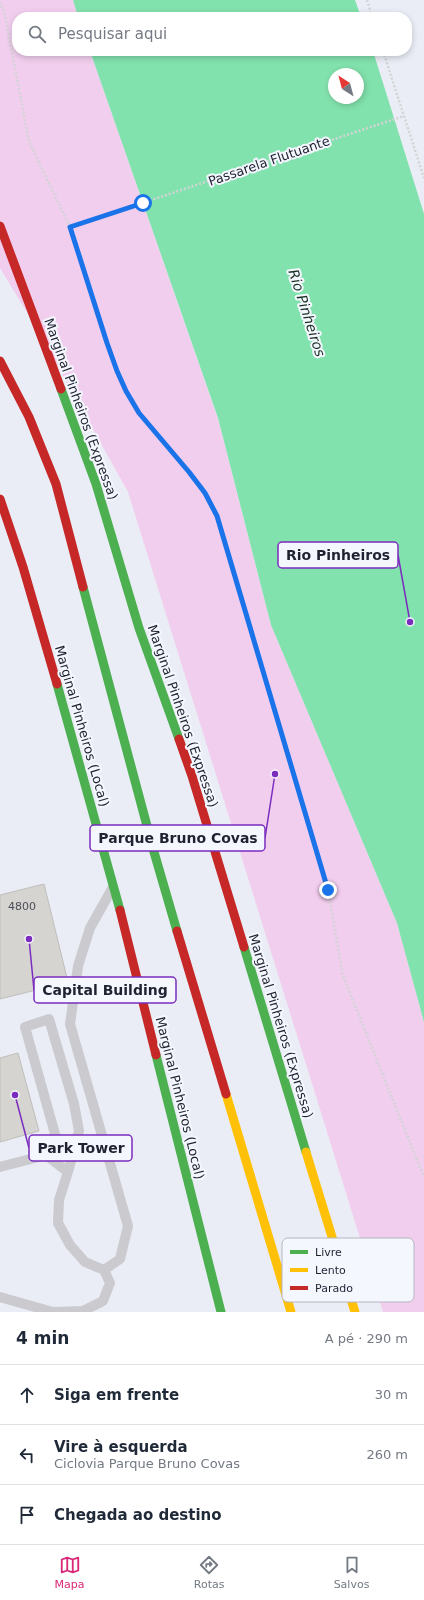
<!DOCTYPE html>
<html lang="pt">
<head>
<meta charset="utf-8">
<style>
  :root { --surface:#fff; --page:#f2f2f3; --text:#1f2937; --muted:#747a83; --line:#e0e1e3; --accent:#db2777 }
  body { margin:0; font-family:"DejaVu Sans",sans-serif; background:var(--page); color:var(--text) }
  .compass { position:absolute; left:328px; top:68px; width:36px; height:36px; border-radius:50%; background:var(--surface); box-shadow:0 2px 6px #0003; rotate:324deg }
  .stop { position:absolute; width:12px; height:12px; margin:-9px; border:3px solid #1a73e8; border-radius:50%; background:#fff }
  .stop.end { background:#1a73e8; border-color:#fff; box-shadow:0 1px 4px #0008 }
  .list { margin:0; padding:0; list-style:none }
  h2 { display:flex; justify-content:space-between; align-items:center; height:52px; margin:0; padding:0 16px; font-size:17px }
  h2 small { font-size:13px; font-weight:400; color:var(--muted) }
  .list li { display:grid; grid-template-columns:26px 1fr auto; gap:12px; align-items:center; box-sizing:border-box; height:60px; padding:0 16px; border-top:1px solid var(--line) }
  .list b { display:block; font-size:15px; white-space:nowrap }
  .list p { margin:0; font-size:13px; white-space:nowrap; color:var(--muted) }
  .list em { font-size:13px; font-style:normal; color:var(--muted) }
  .icon { flex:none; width:22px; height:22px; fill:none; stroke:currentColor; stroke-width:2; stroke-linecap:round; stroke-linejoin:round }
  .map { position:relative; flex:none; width:424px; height:1312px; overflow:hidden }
  .search { position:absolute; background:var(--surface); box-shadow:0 2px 6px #0003; left:12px; right:12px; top:12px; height:44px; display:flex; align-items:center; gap:10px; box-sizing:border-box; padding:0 14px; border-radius:16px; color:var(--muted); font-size:15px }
  .sheet { height:232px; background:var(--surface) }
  nav { display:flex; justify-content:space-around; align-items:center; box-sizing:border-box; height:56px; border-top:1px solid var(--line); background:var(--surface); font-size:11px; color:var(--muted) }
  nav a { display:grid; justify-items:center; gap:2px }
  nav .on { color:var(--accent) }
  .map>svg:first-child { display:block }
</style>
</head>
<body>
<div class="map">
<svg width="424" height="1312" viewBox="0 0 424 1312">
  <rect width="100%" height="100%" fill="#eaedf5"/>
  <path fill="#f2ceee" d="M 0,0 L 73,0 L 78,17 L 17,17 L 17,51 L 90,51 L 218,419 L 271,625 L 397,923 L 424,1022 L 424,1312 L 383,1312 L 128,492 L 38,331 L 0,268 Z"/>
  <path fill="#82e2ad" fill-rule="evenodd" d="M 73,0 L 355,0 L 361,17 L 78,17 Z
    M 90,51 L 373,51 L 424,214 L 424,1022 L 397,923 L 271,625 L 218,418 ZM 334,74 L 358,74 L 358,98 L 334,98 Z"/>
  <path fill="#d5d4d0" stroke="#bfbebb" d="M 44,884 L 68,982 L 0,999 L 0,895 Z
    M 18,1053 L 39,1131 L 0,1142 L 0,1058 Z"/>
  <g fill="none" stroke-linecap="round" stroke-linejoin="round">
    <path stroke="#d2d4d6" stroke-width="2.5" stroke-dasharray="2 2" stroke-linecap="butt" d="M 367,0 L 372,17
      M 0,2 L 5,16 L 29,142 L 70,227 L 117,371 L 126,391 L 139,413 L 189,472 L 205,493 L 217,515 L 328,891 L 343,976 L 424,1177
      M 383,51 L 424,178
      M 70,227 L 404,116"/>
    <path stroke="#cacacf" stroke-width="10" d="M 46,1155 L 55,1134 L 25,1027 L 49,1019 L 74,1104 L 79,1131 L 68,1172 L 59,1200 L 58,1223 L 70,1245 L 85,1262 L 104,1270 L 120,1259 L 128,1226 L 70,1024 L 78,966 L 90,928 L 113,887
      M 46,1155 L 68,1172
      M 0,1167 L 46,1155
      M 0,1297 L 53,1312 L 83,1311 L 103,1301 L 110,1283 L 104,1270"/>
    <path stroke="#4caf50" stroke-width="9" d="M 61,389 L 96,484 L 139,628 L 179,739
      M 83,587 L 154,852 L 177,931
      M 57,684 L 120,910
      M 244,947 L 306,1152
      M 156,1055 L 221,1312"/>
    <path stroke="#ffc107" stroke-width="9" d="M 226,1094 L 291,1312
      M 306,1152 L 355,1312"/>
    <path stroke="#c62828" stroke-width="9" d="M 0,226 L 61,389
      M 0,361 L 29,417 L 56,484 L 83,587
      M 0,499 L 23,567 L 57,684
      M 179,739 L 192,776 L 244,947
      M 120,910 L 156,1055
      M 177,931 L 226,1094"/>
  </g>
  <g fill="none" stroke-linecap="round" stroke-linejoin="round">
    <path stroke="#1a73e8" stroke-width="5" d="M 143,203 L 70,227 L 107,343 L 117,371 L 126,391 L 139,413 L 189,472 L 205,493 L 217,516 L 328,890"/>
  </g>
  <g text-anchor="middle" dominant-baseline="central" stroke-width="4" stroke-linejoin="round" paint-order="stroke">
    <g font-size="11" fill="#4c4e58">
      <text x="22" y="906">4800</text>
    </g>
    <g font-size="13" fill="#1f2230" stroke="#f5f7ff">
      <text transform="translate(269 161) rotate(-19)">Passarela Flutuante</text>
      <text transform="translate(81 409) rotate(70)">Marginal Pinheiros (Expressa)</text>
      <text transform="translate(183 716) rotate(71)">Marginal Pinheiros (Expressa)</text>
      <text transform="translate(82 726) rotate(74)">Marginal Pinheiros (Local)</text>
      <text transform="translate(281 1026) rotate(73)">Marginal Pinheiros (Expressa)</text>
      <text transform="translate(180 1098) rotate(76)">Marginal Pinheiros (Local)</text>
    </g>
    <g font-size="14" font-style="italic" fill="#1c3223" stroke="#f5f7ff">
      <text transform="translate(307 313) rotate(72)">Rio Pinheiros</text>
    </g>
  </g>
  <rect x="282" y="1238" width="132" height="64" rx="6" fill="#f5f7ff" stroke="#b5b7c1" stroke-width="1"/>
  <rect x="290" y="1250" width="18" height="4" fill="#4caf50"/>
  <rect x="290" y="1268" width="18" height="4" fill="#ffc107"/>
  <rect x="290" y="1286" width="18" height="4" fill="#c62828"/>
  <g font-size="11" fill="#1f2230">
    <text x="315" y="1256">Livre</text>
    <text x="315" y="1274">Lento</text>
    <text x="315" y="1292">Parado</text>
  </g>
  <path fill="none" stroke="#7b2cbf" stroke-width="1.5" d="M410 622L398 555M275 774L265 838M29 939L34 990M15 1095L29 1148"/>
  <g fill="#7b2cbf" stroke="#f5f7ff" stroke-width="1.5">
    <circle cx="410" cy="622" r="4"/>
    <circle cx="275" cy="774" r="4"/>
    <circle cx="29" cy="939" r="4"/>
    <circle cx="15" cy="1095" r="4"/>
  </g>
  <g fill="#f5f7ff" stroke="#7b2cbf" stroke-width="1.5">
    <rect x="278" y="542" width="120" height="26" rx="4"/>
    <rect x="90" y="825" width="175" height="26" rx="4"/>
    <rect x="34" y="977" width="142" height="26" rx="4"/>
    <rect x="29" y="1135" width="103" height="26" rx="4"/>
  </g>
  <g font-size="14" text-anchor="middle" font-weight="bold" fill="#1f2230">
    <text x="338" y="560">Rio Pinheiros</text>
    <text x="178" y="843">Parque Bruno Covas</text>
    <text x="105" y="995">Capital Building</text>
    <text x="81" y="1153">Park Tower</text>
  </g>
</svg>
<svg class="compass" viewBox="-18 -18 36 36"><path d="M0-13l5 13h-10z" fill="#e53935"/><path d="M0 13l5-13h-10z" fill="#747a83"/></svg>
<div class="stop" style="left:143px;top:203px"></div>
<div class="stop end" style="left:328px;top:890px"></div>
<div class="search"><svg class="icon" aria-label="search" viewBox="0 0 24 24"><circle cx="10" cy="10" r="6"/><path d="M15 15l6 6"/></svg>Pesquisar aqui</div>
</div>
<section class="sheet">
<h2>4 min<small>A pé · 290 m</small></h2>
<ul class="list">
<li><svg class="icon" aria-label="ahead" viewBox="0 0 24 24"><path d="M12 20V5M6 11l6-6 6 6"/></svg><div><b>Siga em frente</b></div><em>30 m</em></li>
<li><svg class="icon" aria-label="left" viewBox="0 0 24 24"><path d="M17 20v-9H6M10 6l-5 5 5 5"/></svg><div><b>Vire à esquerda</b><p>Ciclovia Parque Bruno Covas</p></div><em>260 m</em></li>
<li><svg class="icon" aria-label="arrive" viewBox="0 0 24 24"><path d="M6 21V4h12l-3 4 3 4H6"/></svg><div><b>Chegada ao destino</b></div></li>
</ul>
</section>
<nav>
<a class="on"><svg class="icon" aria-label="map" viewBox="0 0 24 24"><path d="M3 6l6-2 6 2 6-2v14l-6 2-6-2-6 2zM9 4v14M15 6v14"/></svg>Mapa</a>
<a><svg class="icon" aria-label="directions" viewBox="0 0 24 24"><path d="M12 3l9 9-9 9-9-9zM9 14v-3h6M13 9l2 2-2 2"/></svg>Rotas</a>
<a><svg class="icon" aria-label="saved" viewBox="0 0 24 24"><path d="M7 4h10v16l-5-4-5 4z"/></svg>Salvos</a>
</nav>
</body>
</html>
